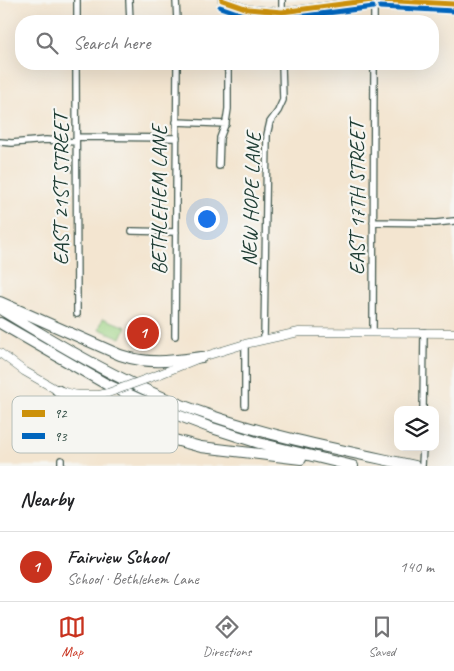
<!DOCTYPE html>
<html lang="en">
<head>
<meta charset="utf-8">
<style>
  :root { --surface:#fff; --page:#f2f2f2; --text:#202124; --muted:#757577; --line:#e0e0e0; --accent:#c8321e }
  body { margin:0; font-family:Caveat,sans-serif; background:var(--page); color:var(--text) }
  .controls { position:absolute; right:15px; bottom:15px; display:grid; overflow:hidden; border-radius:10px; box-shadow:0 5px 20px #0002 }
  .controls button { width:45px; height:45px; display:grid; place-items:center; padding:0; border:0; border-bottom:1px solid var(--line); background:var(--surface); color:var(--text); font:25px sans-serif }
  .you { position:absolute; left:206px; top:218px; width:18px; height:18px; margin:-12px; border:4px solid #fff; border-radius:50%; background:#1a73e8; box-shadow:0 0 0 8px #1a73e833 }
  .badge { display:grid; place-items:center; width:32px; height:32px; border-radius:50%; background:var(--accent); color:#fff; font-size:16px; font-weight:700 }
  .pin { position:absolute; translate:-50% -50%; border:2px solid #fff; box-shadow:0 1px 5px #0006 }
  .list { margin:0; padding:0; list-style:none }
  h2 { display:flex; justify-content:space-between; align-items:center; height:65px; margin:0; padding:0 20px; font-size:21px }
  h2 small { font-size:16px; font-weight:400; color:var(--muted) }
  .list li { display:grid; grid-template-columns:32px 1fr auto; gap:15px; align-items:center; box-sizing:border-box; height:70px; padding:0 20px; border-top:1px solid var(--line) }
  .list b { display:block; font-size:19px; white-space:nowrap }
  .list p { margin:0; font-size:16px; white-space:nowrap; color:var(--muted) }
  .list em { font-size:16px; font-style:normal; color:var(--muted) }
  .icon { flex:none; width:28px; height:28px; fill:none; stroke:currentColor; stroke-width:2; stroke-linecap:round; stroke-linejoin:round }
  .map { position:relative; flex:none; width:454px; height:466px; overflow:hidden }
  .search { position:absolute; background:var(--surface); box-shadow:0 5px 20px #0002; left:15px; right:15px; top:15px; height:55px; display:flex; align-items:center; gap:12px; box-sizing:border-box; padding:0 18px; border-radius:20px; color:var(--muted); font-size:19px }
  .sheet { height:135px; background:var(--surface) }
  nav { display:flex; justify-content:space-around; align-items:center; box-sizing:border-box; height:70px; border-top:1px solid var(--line); background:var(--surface); font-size:14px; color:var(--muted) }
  nav a { display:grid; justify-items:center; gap:2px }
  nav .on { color:var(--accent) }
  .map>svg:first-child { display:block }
</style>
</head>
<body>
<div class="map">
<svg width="454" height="466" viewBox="0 0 454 466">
  <rect width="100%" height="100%" fill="#f6f6f2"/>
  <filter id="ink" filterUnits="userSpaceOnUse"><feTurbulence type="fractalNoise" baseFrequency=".02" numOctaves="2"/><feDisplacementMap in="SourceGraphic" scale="10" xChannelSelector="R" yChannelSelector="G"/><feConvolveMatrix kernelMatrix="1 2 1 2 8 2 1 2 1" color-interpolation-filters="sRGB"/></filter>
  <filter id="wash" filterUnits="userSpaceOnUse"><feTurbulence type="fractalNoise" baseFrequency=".0096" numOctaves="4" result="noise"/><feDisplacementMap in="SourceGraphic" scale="20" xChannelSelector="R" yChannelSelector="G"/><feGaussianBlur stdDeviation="1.12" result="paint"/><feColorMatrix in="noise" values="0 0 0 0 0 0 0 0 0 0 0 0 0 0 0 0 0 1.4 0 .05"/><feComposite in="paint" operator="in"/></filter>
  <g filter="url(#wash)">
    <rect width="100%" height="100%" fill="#f3e5d0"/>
    <path fill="#9ed384" stroke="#5e885c" d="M 103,318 L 126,327 L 121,338 L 99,329 Z"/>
  </g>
  <g filter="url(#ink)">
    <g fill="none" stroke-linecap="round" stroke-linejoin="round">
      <g stroke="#3f564b" stroke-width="8">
        <path id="street" d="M 129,0 L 130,21
          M 176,0 L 177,21
          M 282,0 L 282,21
          M 77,21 L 77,0
          M 374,21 L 374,0
          M 76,64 L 77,314
          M 176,122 L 226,124
          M 77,137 L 177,138
          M 0,142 L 12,143 L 46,140 L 76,142
          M 219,166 L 220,138 L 226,122 L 228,109 L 228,71 L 225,64
          M 373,222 L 436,223 L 454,221
          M 132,231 L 176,232
          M 373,332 L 374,64
          M 175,336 L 177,64
          M 264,340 L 267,135 L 270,122 L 278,111 L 283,100 L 282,64
          M 245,405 L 245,344
          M 423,410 L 424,332
          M 61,460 L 61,466
          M 422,466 L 423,447"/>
      </g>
      <g stroke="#3f564b" stroke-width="9">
        <path id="secondary" d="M 222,0 L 248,9 L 282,12 L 372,0
          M 380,0 L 454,4
          M 0,353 L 24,371 L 57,390 L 77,395 L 99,395 L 108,393
          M 160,374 L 202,357 L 245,344 L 299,332 L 454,333"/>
      </g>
      <g stroke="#3f564b" stroke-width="12">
        <path id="highway" d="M 0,302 L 120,355 C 150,365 172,361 202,357
          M 0,309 C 67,350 134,390 209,415 C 276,438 345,451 415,466
          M 0,323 L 106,384 L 159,408 L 209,427 L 259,443 L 353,466
          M 57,390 L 94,412 L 137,430 L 201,447 L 301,459"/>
      </g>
      <use href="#street" stroke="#fff" stroke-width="5.5"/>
      <use href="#secondary" stroke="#fff" stroke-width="8"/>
      <use href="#highway" stroke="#fff" stroke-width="10"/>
      <g stroke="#3f564b" stroke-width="9" stroke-linecap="butt">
        <path id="secondary-bridge" d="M 108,393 L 160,374"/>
      </g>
      <use href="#secondary-bridge" stroke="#fff" stroke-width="8"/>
      <g stroke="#f6f6f2" stroke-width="9">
        <path id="bus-1" d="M 222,0 L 248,9 L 282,12 L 372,0
          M 380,0 L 454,4"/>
      </g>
      <g stroke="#f6f6f2" stroke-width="9">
        <path id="bus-2" d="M 220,7 L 246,16 L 282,19 L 373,7
          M 380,7 L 454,11"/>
      </g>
      <use href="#bus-1" stroke="#cc910a" stroke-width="5"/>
      <use href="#bus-2" stroke="#0065bd" stroke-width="5"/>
    </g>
  </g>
  <g text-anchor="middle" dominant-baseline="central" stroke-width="4.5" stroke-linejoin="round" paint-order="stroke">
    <g font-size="21" fill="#1f3d34" stroke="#f6f6f2">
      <text transform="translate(61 189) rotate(-90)">EAST 21ST STREET</text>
      <text transform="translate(357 198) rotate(-90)">EAST 17TH STREET</text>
      <text transform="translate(251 199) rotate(-88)">NEW HOPE LANE</text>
      <text transform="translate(159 200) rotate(-90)">BETHLEHEM LANE</text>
    </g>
  </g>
  <rect x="12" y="396" width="166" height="57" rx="8" fill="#f6f6f2" stroke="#b6beb9" stroke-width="1"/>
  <rect x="22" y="410" width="23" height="7" fill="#cc910a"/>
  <rect x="22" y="433" width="23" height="6" fill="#0065bd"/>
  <g font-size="14" fill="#1f3d34">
    <text x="54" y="418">92</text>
    <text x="54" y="441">93</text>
  </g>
</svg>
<div class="controls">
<button><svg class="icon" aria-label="layers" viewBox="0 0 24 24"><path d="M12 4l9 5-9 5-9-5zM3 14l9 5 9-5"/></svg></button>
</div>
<div class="you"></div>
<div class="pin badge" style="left:143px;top:333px">1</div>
<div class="search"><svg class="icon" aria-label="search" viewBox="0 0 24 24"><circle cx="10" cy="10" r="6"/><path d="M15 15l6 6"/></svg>Search here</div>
</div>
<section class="sheet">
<h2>Nearby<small></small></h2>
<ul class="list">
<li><span class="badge">1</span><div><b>Fairview School</b><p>School · Bethlehem Lane</p></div><em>140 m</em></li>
</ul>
</section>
<nav>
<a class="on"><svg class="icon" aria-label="map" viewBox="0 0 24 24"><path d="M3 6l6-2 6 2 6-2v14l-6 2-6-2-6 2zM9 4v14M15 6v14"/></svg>Map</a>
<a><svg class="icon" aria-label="directions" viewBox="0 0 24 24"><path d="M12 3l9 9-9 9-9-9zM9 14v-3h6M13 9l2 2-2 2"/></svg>Directions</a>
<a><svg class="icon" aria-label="saved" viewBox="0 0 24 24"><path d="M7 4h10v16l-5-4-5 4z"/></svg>Saved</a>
</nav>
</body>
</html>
